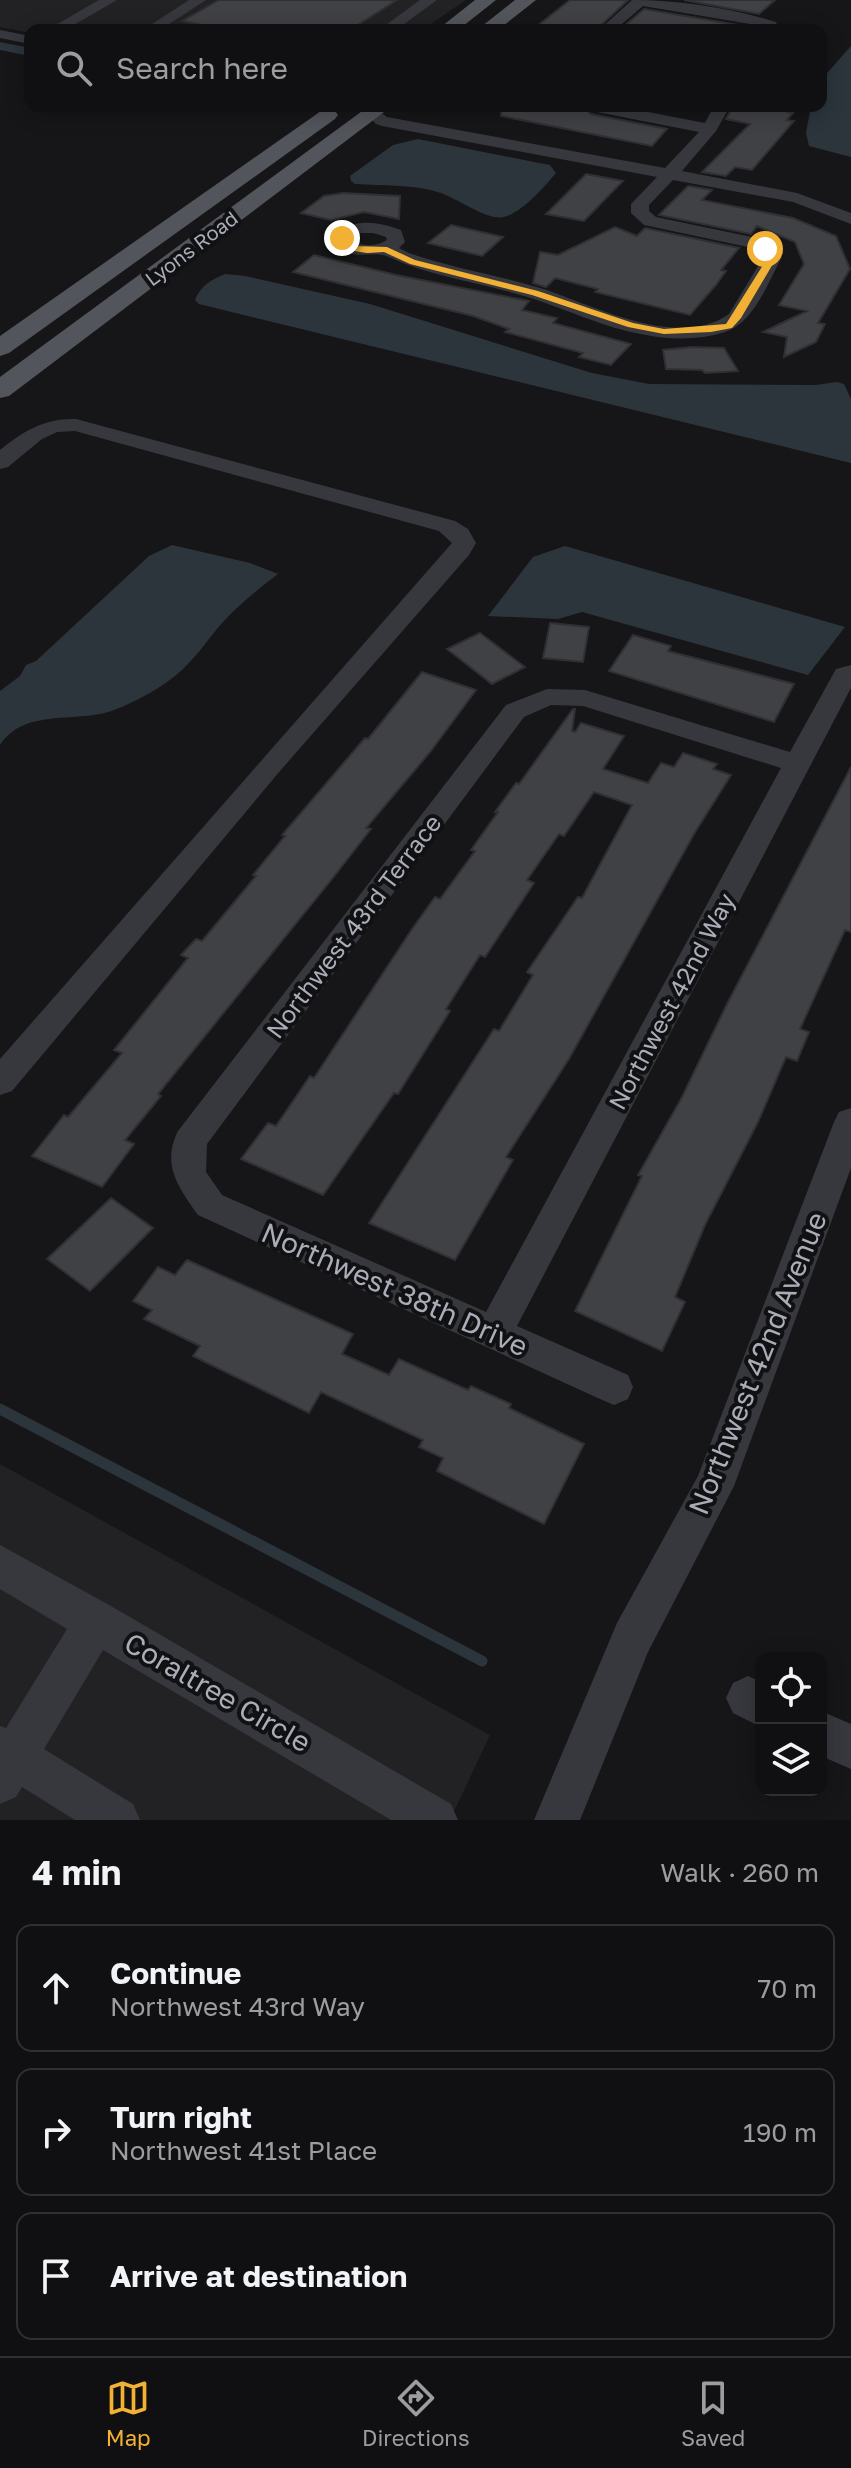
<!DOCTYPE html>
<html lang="en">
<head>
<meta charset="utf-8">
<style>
  :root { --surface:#101012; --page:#1e1e20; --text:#f1f3f6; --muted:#9c9d9f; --line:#303032; --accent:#f2b134 }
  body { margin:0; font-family:"Golos Text",sans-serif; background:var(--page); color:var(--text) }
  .controls { position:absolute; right:24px; bottom:24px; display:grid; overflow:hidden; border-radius:16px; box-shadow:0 4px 20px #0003 }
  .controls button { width:72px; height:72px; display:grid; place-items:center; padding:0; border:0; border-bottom:2px solid var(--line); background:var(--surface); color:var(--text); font:40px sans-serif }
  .stop { position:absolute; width:24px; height:24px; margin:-18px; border:6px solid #f2b134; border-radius:50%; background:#fff }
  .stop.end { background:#f2b134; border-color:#fff; box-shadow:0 2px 8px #0008 }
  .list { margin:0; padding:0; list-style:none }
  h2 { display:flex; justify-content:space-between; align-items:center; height:104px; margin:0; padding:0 32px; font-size:34px }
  h2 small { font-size:26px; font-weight:400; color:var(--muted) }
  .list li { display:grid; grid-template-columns:52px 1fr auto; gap:24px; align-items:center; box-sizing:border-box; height:128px; margin:0 16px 16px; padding:0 16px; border:2px solid var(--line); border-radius:16px }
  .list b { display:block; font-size:30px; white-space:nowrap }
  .list p { margin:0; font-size:26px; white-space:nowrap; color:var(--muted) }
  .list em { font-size:26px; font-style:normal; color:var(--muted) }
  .icon { flex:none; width:44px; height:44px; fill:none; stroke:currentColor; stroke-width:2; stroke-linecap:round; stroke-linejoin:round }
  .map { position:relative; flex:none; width:851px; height:1820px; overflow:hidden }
  .search { position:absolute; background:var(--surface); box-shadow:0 4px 20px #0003; left:24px; right:24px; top:24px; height:88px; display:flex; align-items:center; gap:20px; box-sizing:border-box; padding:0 28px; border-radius:16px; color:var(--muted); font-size:30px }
  .sheet { height:536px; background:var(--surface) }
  nav { display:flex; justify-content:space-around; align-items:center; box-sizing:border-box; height:112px; border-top:2px solid var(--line); background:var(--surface); font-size:22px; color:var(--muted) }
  nav a { display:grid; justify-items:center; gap:4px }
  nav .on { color:var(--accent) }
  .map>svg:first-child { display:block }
</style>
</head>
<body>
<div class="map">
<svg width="851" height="1820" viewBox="0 0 851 1820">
  <rect width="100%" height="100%" fill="#161618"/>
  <path fill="#222225" d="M 0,0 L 466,0 L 422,30 L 30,30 L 30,33 L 0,27 Z
    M 0,1464 L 490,1735 L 450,1820 L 0,1820 Z"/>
  <path fill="#2c353c" d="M 851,46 L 851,157 L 809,146 L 806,133 L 811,106 L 821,106 L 821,80 Z
    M 418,139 L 539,163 L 550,165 L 556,173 C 544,187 523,212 504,217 C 488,221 458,199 441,193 C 414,184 384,186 355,184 L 351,181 L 350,176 L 393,145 Z
    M 225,274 L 245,276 L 370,304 L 592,373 L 649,384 L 816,385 L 837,382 L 844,384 L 851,399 L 851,463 L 199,304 L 195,300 C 201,285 211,280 225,274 Z
    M 172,545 L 250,563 L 278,574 C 258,589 239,605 222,623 C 209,638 197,656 182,670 C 163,687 138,701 114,710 C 78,724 25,707 0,745 L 0,691 L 20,676 L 26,665 L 36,661 L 149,556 Z
    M 565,546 L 845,627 L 808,675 L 582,612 L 558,619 L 488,616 L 533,557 Z"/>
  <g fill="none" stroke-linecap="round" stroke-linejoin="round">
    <path stroke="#2c353c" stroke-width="11" d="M 0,1409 L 482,1661"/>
    <path fill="#2c353c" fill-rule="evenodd" d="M 0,42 L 30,48 L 30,56 L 0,50 Z
      M 291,106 L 306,106 L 299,110 Z"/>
  </g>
  <path fill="#404145" stroke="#303034" stroke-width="2" d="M 219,0 L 397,0 L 350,30 L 228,30 L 182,21 Z
    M 570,0 L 628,0 L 596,30 L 532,30 Z
    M 684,0 L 775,0 L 759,14 Z
    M 644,9 L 745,26 L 740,30 L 713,30 L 683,25 L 677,30 L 623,27 Z
    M 502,106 L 581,106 L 591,114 L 667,129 L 652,146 L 501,116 Z
    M 733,106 L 793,106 L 788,112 L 793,113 L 787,120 L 794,121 L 752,170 L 735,167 L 726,176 L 702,172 L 750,124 L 726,119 Z
    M 586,174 L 623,181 L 584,221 L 546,214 Z
    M 688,186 L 712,190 L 702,200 L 793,218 L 836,236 L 850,269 L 818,323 L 825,324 L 816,342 L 784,357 L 787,337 L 763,332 L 807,311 L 779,305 L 804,264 L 795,242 L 757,226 L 751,234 L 659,215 Z
    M 343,193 L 400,196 L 399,219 L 364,212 L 331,220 L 301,213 L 324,196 Z
    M 451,225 L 503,237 L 482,256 L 428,243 Z
    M 615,227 L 637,236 L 645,228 L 739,248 L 721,270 L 726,271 L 716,285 L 690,315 L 595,292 L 598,289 L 555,278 L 546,287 L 533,283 L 540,252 L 558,255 Z
    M 314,255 L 396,275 L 529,301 L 522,310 L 557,318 L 553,323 L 631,344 L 611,365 L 579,357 L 583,353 L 505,332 L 509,329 L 473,316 L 293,272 Z
    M 692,347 L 724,348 L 738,371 L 705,373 L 702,370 L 666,369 L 663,350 Z
    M 550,623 L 589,627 L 583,662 L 543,658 Z
    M 480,633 L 525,667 L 492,684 L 447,649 Z
    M 633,635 L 671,646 L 668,651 L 794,684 L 774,722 L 609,671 Z
    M 422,672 L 476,690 L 431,751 L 366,828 L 371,829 L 332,879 L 158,1094 L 161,1096 L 125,1140 L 134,1144 L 102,1187 L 32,1156 L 64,1115 L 68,1117 L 122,1053 L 114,1050 L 188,958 L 181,955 L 196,939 L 202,941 L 256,876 L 253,875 L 285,836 L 282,835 L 365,738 L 368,739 Z
    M 573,709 L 575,709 L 572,731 L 575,732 L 581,723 L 624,736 L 603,769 L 648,783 L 661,763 L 674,767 L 683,753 L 717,764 L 713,769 L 731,775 L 694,834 L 569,1059 L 506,1157 L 513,1160 L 455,1260 L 369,1223 L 494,1029 L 499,1031 L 533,975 L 527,972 L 578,897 L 582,898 L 632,805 L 594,792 L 564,836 L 559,834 L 527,880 L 534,883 L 485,957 L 480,955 L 446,1009 L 450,1011 L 398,1094 L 394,1093 L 323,1195 L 241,1159 L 268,1123 L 276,1126 L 310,1076 L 314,1078 L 412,929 L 435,897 L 440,899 L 475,851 L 471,850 L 498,812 L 495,812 L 516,783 L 519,784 Z
    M 851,767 L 851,932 L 845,930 L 800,1029 L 809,1032 L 797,1061 L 786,1057 L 758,1122 L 705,1225 L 675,1297 L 685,1302 L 662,1351 L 575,1311 L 642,1176 L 638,1175 L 681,1099 L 727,1004 Z
    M 111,1198 L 153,1228 L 90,1291 L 47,1259 Z
    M 187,1260 L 353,1334 L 342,1354 L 389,1375 L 399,1359 L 468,1390 L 471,1386 L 511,1404 L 509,1408 L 584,1444 L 544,1524 L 437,1471 L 443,1458 L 419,1447 L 423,1440 L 321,1392 L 309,1413 L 193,1356 L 200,1346 L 144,1319 L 152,1310 L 133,1301 L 158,1267 L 175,1275 Z"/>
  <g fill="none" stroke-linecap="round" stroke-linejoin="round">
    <path fill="#37383d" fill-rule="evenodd" d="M 99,0 L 117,0 L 65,30 L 47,30 Z
      M 189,0 L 206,0 L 160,30 L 143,30 Z
      M 420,0 L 437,0 L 396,30 L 379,30 Z
      M 632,0 C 679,0 731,8 776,22 L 779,30 L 765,30 L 756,25 L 643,6 L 615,30 L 599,30 Z
      M 0,30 L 30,36 L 30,44 L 0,38 Z
      M 584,106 L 617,106 L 705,123 L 714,106 L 730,106 L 716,131 L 682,171 L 797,193 L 851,213 L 851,224 L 793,202 L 673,180 L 649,205 L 649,211 L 656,217 L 761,239 L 782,257 C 768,282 754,323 725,332 C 700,340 671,340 646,335 C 603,328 565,308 524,296 C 479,282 432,277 389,257 C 370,249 351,264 333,242 L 338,230 C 361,219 378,222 401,230 L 405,242 L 399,248 L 409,253 C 452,268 497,275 540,288 C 592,304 677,351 729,314 L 763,258 L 748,247 L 644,225 L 631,213 L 631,204 L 657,177 L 382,126 L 376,124 L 365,112 L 373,107 L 387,117 L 665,168 L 699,132 L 592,111 ZM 360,233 L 373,233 L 386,237 L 387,240 C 375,247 364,247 352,240 Z
      M 76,419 L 455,521 L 468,529 L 476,543 L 469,555 L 280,771 L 12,1091 L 0,1095 L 0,1059 L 452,543 L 439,531 L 75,431 L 57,432 L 42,439 L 8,467 L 0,469 L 0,450 C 23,431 45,418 76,419 Z
      M 851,665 L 851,688 L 517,1326 L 628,1375 L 633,1387 L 628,1399 L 614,1405 L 600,1399 L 198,1215 C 179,1188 161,1165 178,1131 L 506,705 L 547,689 L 585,690 L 790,752 L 836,669 ZM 551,705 L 583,706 L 781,768 L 486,1312 L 222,1195 L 206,1172 L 207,1144 L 524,717 Z
      M 851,1108 L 851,1168 L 734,1486 L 648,1652 L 580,1820 L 534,1820 L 617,1623 L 698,1476 L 834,1122 L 839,1112 Z
      M 0,1545 L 111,1606 L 451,1804 L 458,1820 L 391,1820 L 103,1650 L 44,1749 L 133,1804 L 140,1820 L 75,1820 L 22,1787 L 16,1797 L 0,1804 L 0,1726 L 6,1728 L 67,1629 L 0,1589 Z
      M 748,1676 L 761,1682 L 761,1727 L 733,1713 L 726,1698 L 733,1683 Z
      M 821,1711 L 851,1724 L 851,1769 L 821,1756 Z"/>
    <path fill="#53555c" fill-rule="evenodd" d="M 475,0 L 496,0 L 458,30 L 437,30 Z
      M 515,0 L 536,0 L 498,30 L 477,30 Z
      M 369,106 L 392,106 L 9,396 L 0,398 L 0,377 Z
      M 328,109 L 335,111 L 338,115 L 335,119 L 9,353 L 0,356 L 0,336 L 321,111 Z"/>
  </g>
  <path fill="#f2b134" d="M 339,236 L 345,236 L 354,246 L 387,247 L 415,260 L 538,291 L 633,323 L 664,329 L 726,324 L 768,257 L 762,247 L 768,247 L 777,257 L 741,318 L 732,328 L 711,332 L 664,334 L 628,327 L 532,295 L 410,264 L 384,252 L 367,253 L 348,250 Z"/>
  <g text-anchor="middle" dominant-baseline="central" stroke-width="8" stroke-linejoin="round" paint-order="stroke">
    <g font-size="20" fill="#a8adb8" stroke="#111113">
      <text transform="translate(191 248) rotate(-37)">Lyons Road</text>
    </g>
    <g font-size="24" fill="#a8adb8" stroke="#111113">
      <text transform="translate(353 926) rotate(-53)">Northwest 43rd Terrace</text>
      <text transform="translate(671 1001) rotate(-62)">Northwest 42nd Way</text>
    </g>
    <g font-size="28" fill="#a8adb8" stroke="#111113">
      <text transform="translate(395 1289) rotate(24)">Northwest 38th Drive</text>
      <text transform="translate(757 1363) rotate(-68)">Northwest 42nd Avenue</text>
      <text transform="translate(218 1692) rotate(30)">Coraltree Circle</text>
    </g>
  </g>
</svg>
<div class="controls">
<button><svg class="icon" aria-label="locate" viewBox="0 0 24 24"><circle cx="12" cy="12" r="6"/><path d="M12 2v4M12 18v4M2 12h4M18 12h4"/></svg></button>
<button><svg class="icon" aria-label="layers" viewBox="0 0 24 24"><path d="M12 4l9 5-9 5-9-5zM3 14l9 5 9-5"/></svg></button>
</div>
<div class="stop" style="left:765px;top:249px"></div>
<div class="stop end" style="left:342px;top:238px"></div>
<div class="search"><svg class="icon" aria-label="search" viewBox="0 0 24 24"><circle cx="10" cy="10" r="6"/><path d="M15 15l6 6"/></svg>Search here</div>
</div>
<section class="sheet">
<h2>4 min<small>Walk · 260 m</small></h2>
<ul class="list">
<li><svg class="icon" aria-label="ahead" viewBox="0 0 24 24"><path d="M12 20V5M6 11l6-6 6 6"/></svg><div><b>Continue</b><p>Northwest 43rd Way</p></div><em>70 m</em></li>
<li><svg class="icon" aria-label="right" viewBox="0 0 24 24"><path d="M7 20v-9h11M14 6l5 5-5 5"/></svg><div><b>Turn right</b><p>Northwest 41st Place</p></div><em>190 m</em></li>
<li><svg class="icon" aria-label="arrive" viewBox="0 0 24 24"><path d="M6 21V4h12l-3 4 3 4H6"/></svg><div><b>Arrive at destination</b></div></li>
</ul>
</section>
<nav>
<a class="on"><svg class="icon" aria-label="map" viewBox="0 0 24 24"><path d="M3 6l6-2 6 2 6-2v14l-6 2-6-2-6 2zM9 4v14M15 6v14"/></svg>Map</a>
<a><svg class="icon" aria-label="directions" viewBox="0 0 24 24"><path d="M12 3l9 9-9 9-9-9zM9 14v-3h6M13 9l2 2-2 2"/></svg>Directions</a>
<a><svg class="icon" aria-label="saved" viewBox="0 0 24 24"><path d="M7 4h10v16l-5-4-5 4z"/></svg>Saved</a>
</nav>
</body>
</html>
